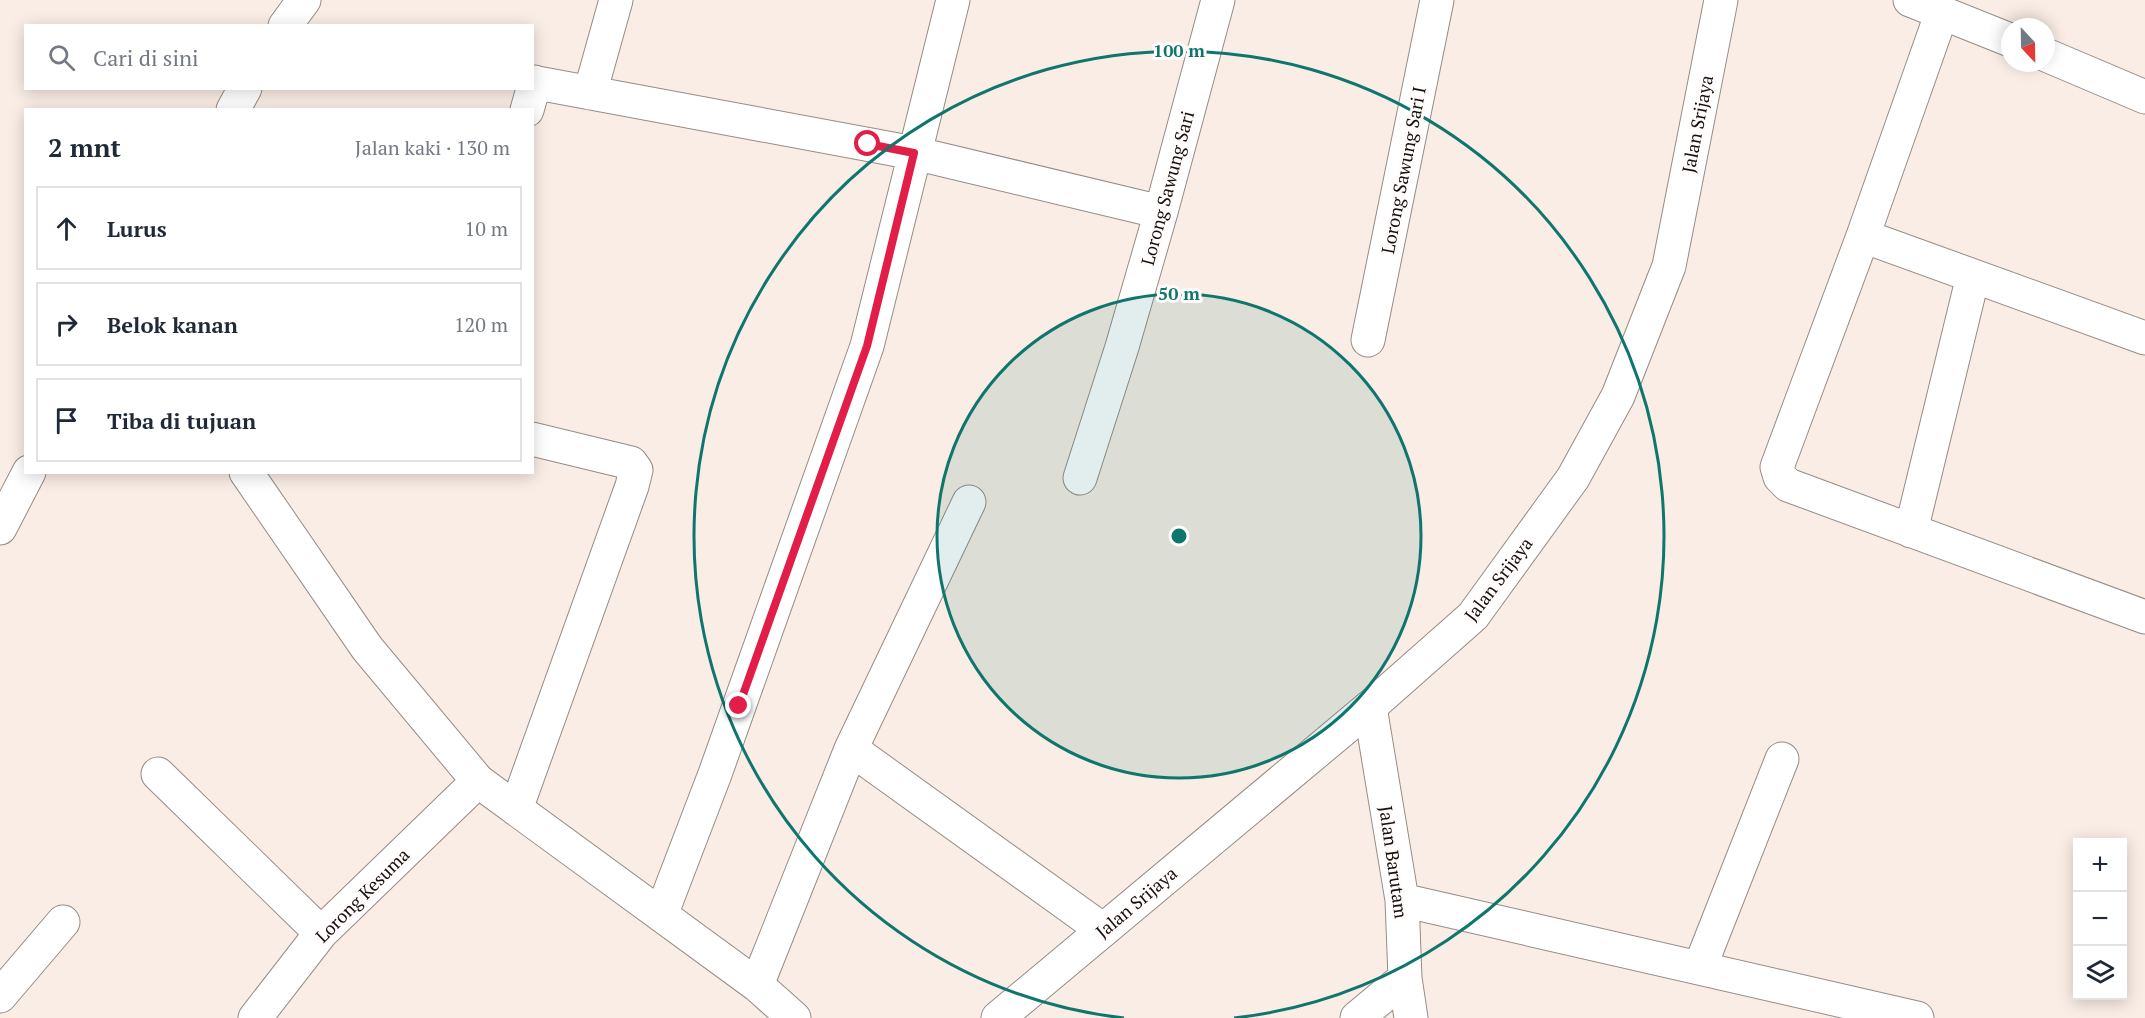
<!DOCTYPE html>
<html lang="id">
<head>
<meta charset="utf-8">
<style>
  :root { --surface:#fff; --page:#f6f6f7; --text:#1f2937; --muted:#747a83; --line:#e0e1e3 }
  body { margin:0; font-family:"PT Serif",serif; background:var(--page); color:var(--text) }
  .controls { position:absolute; right:18px; bottom:18px; display:grid; overflow:hidden; border-radius:0px; box-shadow:0 3px 15px #0003 }
  .controls button { width:54px; height:54px; display:grid; place-items:center; padding:0; border:0; border-bottom:2px solid var(--line); background:var(--surface); color:var(--text); font:30px sans-serif }
  .compass { position:absolute; left:2001px; top:18px; width:54px; height:54px; border-radius:50%; background:var(--surface); box-shadow:0 3px 15px #0003; rotate:158deg }
  .stop { position:absolute; width:18px; height:18px; margin:-14px; border:4px solid #e11d48; border-radius:50%; background:#fff }
  .stop.end { background:#e11d48; border-color:#fff; box-shadow:0 2px 6px #0008 }
  .list { margin:0; padding:0; list-style:none }
  h2 { display:flex; justify-content:space-between; align-items:center; height:78px; margin:0; padding:0 24px; font-size:26px }
  h2 small { font-size:20px; font-weight:400; color:var(--muted) }
  .list li { display:grid; grid-template-columns:39px 1fr auto; gap:18px; align-items:center; box-sizing:border-box; height:84px; margin:0 12px 12px; padding:0 12px; border:2px solid var(--line); border-radius:0px }
  .list b { display:block; font-size:22px; white-space:nowrap }
  .list em { font-size:20px; font-style:normal; color:var(--muted) }
  .icon { flex:none; width:33px; height:33px; fill:none; stroke:currentColor; stroke-width:2; stroke-linecap:round; stroke-linejoin:round }
  .map { position:relative; flex:none; width:2145px; height:1018px; overflow:hidden }
  .search { position:absolute; background:var(--surface); box-shadow:0 3px 15px #0003; left:24px; top:24px; width:510px; height:66px; display:flex; align-items:center; gap:15px; box-sizing:border-box; padding:0 21px; border-radius:0px; color:var(--muted); font-size:22px }
  .panel { position:absolute; background:var(--surface); box-shadow:0 3px 15px #0003; left:24px; top:108px; width:510px; height:366px; border-radius:0px }
  .map>svg:first-child { display:block }
</style>
</head>
<body>
<div class="map">
<svg width="2145" height="1018" viewBox="0 0 2145 1018">
  <rect width="100%" height="100%" fill="#f9ede5"/>
  <g fill="none" stroke-linecap="round" stroke-linejoin="round">
    <g stroke="#968c85" stroke-width="35">
      <path id="street" d="M 1910,0 L 2010,40
        M 1942,12 L 1863,236 L 1777,467 L 1780,477 L 1788,485 L 2145,617
        M 285,26 L 304,0
        M 2046,55 L 2145,97
        M 532,82 L 914,153 L 1161,212
        M 590,93 L 616,0
        M 233,110 L 245,88
        M 527,110 L 535,82
        M 1863,236 L 2145,338
        M 1368,340 L 1437,0
        M 246,472 L 367,648 L 478,781 L 757,985 L 851,749 L 969,502
        M 1080,478 L 1122,347 L 1161,212 L 1218,0
        M 0,528 L 29,472
        M 1911,531 L 1973,276
        M 1370,707 L 1402,900 L 1405,978 L 1411,1018
        M 851,749 L 1103,930
        M 158,774 L 321,933
        M 516,809 L 632,486 L 636,470 L 631,463 L 532,439
        M 1402,900 L 1917,1018
        M 661,915 L 715,774 L 867,346 L 953,0
        M 1700,967 L 1782,759
        M 757,985 L 794,1018
        M 0,996 L 63,922
        M 255,1018 L 321,933 L 478,781
        M 1357,1018 L 1405,978"/>
    </g>
    <g stroke="#968c85" stroke-width="35">
      <path id="secondary" d="M 998,1018 L 1370,707 L 1473,616 L 1573,478 L 1618,396 L 1669,266 L 1721,0"/>
    </g>
    <use href="#street" stroke="#fff" stroke-width="33"/>
    <use href="#secondary" stroke="#fff" stroke-width="33"/>
  </g>
  <g fill="none" stroke-linecap="round" stroke-linejoin="round">
    <path stroke="#e11d48" stroke-width="8" d="M 739,706 L 867,346 L 914,153 L 868,144"/>
  </g>
  <circle cx="1179" cy="536" r="242" fill="#0f766e" fill-opacity=".12"/>
  <g fill="none" stroke="#0f766e" stroke-width="3">
    <circle cx="1179" cy="536" r="242"/>
    <path d="M1124 1018A485 485 0 1 1 1234 1018"/>
  </g>
  <g text-anchor="middle" dominant-baseline="central" stroke-width="6" stroke-linejoin="round" paint-order="stroke">
    <g font-size="18" fill="#14100e" stroke="#fffcfb">
      <text transform="translate(1697 124) rotate(-79)">Jalan Srijaya</text>
      <text transform="translate(1403 170) rotate(-79)">Lorong Sawung Sari I</text>
      <text transform="translate(1167 188) rotate(-75)">Lorong Sawung Sari</text>
      <text transform="translate(1498 579) rotate(-53)">Jalan Srijaya</text>
      <text transform="translate(1394 862) rotate(82)">Jalan Barutam</text>
      <text transform="translate(362 895) rotate(-45)">Lorong Kesuma</text>
      <text transform="translate(1136 902) rotate(-40)">Jalan Srijaya</text>
    </g>
  </g>
  <circle cx="1179" cy="536" r="9" fill="#0f766e" stroke="#fffcfb" stroke-width="3"/>
  <g font-size="18" text-anchor="middle" font-weight="bold" fill="#0f766e" stroke="#fffcfb" stroke-width="6" stroke-linejoin="round" paint-order="stroke">
    <text x="1179" y="57">100 m</text>
    <text x="1179" y="300">50 m</text>
  </g>
</svg>
<div class="controls">
<button>+</button>
<button>−</button>
<button><svg class="icon" aria-label="layers" viewBox="0 0 24 24"><path d="M12 4l9 5-9 5-9-5zM3 14l9 5 9-5"/></svg></button>
</div>
<svg class="compass" viewBox="-18 -18 36 36"><path d="M0-13l5 13h-10z" fill="#e53935"/><path d="M0 13l5-13h-10z" fill="#747a83"/></svg>
<div class="stop" style="left:868px;top:144px"></div>
<div class="stop end" style="left:739px;top:706px"></div>
<div class="search"><svg class="icon" aria-label="search" viewBox="0 0 24 24"><circle cx="10" cy="10" r="6"/><path d="M15 15l6 6"/></svg>Cari di sini</div>
<section class="panel">
<h2>2 mnt<small>Jalan kaki · 130 m</small></h2>
<ul class="list">
<li><svg class="icon" aria-label="ahead" viewBox="0 0 24 24"><path d="M12 20V5M6 11l6-6 6 6"/></svg><div><b>Lurus</b></div><em>10 m</em></li>
<li><svg class="icon" aria-label="right" viewBox="0 0 24 24"><path d="M7 20v-9h11M14 6l5 5-5 5"/></svg><div><b>Belok kanan</b></div><em>120 m</em></li>
<li><svg class="icon" aria-label="arrive" viewBox="0 0 24 24"><path d="M6 21V4h12l-3 4 3 4H6"/></svg><div><b>Tiba di tujuan</b></div></li>
</ul>
</section>
</div>
</body>
</html>
